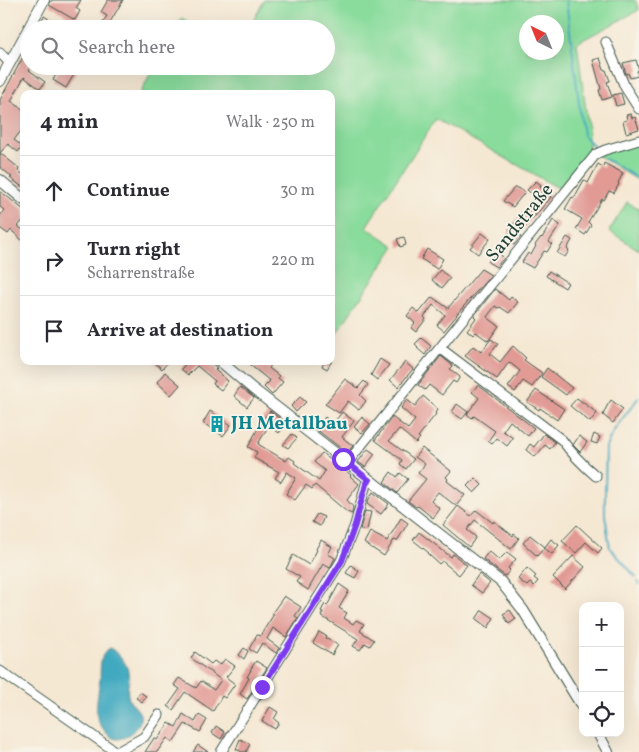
<!DOCTYPE html>
<html lang="en">
<head>
<meta charset="utf-8">
<style>
  :root { --surface:#fff; --page:#f2f2f3; --text:#2b2b33; --muted:#7c7c81; --line:#e1e1e2 }
  body { margin:0; font-family:Vollkorn,serif; background:var(--page); color:var(--text) }
  .controls { position:absolute; right:15px; bottom:15px; display:grid; overflow:hidden; border-radius:10px; box-shadow:0 5px 20px #0002 }
  .controls button { width:45px; height:45px; display:grid; place-items:center; padding:0; border:0; border-bottom:1px solid var(--line); background:var(--surface); color:var(--text); font:25px sans-serif }
  .compass { position:absolute; left:519px; top:15px; width:45px; height:45px; border-radius:50%; background:var(--surface); box-shadow:0 5px 20px #0002; rotate:317deg }
  .stop { position:absolute; width:15px; height:15px; margin:-11px; border:4px solid #7c3aed; border-radius:50%; background:#fff }
  .stop.end { background:#7c3aed; border-color:#fff; box-shadow:0 1px 5px #0008 }
  .list { margin:0; padding:0; list-style:none }
  h2 { display:flex; justify-content:space-between; align-items:center; height:65px; margin:0; padding:0 20px; font-size:21px }
  h2 small { font-size:16px; font-weight:400; color:var(--muted) }
  .list li { display:grid; grid-template-columns:32px 1fr auto; gap:15px; align-items:center; box-sizing:border-box; height:70px; padding:0 20px; border-top:1px solid var(--line) }
  .list b { display:block; font-size:19px; white-space:nowrap }
  .list p { margin:0; font-size:16px; white-space:nowrap; color:var(--muted) }
  .list em { font-size:16px; font-style:normal; color:var(--muted) }
  .icon { flex:none; width:28px; height:28px; fill:none; stroke:currentColor; stroke-width:2; stroke-linecap:round; stroke-linejoin:round }
  .map { position:relative; flex:none; width:639px; height:752px; overflow:hidden }
  .search { position:absolute; background:var(--surface); box-shadow:0 5px 20px #0002; left:20px; top:20px; width:315px; height:55px; display:flex; align-items:center; gap:12px; box-sizing:border-box; padding:0 18px; border-radius:28px; color:var(--muted); font-size:19px }
  .panel { position:absolute; background:var(--surface); box-shadow:0 5px 20px #0002; left:20px; top:90px; width:315px; height:275px; border-radius:10px }
  .map>svg:first-child { display:block }
</style>
</head>
<body>
<div class="map">
<svg width="639" height="752" viewBox="0 0 639 752">
  <rect width="100%" height="100%" fill="#f7f3e8"/>
  <filter id="ink" filterUnits="userSpaceOnUse"><feTurbulence type="fractalNoise" baseFrequency=".02" numOctaves="2"/><feDisplacementMap in="SourceGraphic" scale="10" xChannelSelector="R" yChannelSelector="G"/><feConvolveMatrix kernelMatrix="1 2 1 2 8 2 1 2 1" color-interpolation-filters="sRGB"/></filter>
  <filter id="wash" filterUnits="userSpaceOnUse"><feTurbulence type="fractalNoise" baseFrequency=".0096" numOctaves="4" result="noise"/><feDisplacementMap in="SourceGraphic" scale="20" xChannelSelector="R" yChannelSelector="G"/><feGaussianBlur stdDeviation="1.12" result="paint"/><feColorMatrix in="noise" values="0 0 0 0 0 0 0 0 0 0 0 0 0 0 0 0 0 1.4 0 .05"/><feComposite in="paint" operator="in"/></filter>
  <g filter="url(#wash)">
    <rect width="100%" height="100%" fill="#f5e8d3"/>
    <path fill="#89dc9c" stroke="#548c68" fill-rule="evenodd" d="M 264,0 L 635,0 L 639,10 L 577,43 L 588,126 L 589,152 L 560,189 L 436,119 L 366,227 L 395,246 L 331,342 L 331,94 L 140,94 L 154,66 L 326,66 L 326,29 L 249,29 ZM 526,22 L 556,22 L 556,52 L 526,52 Z
      M 182,18 L 199,29 L 175,29 Z
      M 639,140 L 639,181 L 596,154 Z
      M 627,202 L 639,209 L 639,250 L 609,231 Z"/>
    <path fill="#40a9c0" stroke="#30737a" d="M 110,648 C 122,656 129,665 129,680 C 128,685 127,690 128,695 C 129,704 137,706 140,714 C 144,725 127,740 116,739 C 110,738 105,732 102,727 C 100,724 97,721 97,717 C 95,705 99,691 100,679 C 101,666 98,656 110,648 Z"/>
    <g fill="none" stroke-linecap="round" stroke-linejoin="round">
      <path stroke="#40a9c0" stroke-width="2" d="M 566,0 L 583,135 L 593,145
        M 605,159 L 639,179
        M 636,577 L 610,548 L 605,515 L 605,492 L 606,447 L 610,438 L 616,427 L 639,397
        M 638,582 L 639,584"/>
    </g>
    <g id="blocks">
      <path fill="#e19a94" d="M 52,0 L 81,0 L 76,8 L 80,11 L 75,20 L 49,5 Z
        M 108,0 L 123,0 L 106,29 L 98,29 L 107,16 L 101,12 Z
        M 44,16 L 55,23 L 52,29 L 37,29 Z
        M 24,55 L 29,57 L 29,66 L 31,66 L 29,70 L 45,82 L 40,89 L 24,77 L 11,101 L 24,110 L 24,127 L 14,140 L 22,146 L 18,152 L 8,144 L 0,153 L 19,168 L 18,171 L 24,175 L 24,188 L 10,178 L 12,177 L 0,167 L 0,100 Z
        M 600,58 L 604,70 L 606,70 L 610,81 L 607,82 L 612,97 L 602,100 L 599,90 L 601,89 L 593,60 Z
        M 636,60 L 639,70 L 637,71 L 638,76 L 630,78 L 628,73 L 626,74 L 623,63 Z
        M 61,66 L 79,66 L 66,88 L 53,80 Z
        M 621,93 L 624,104 L 616,106 L 613,95 Z
        M 631,114 L 632,118 L 635,117 L 639,129 L 626,133 L 623,121 L 627,120 L 626,115 Z
        M 604,163 L 623,173 L 618,183 L 619,184 L 614,193 L 609,191 L 604,200 L 602,199 L 588,222 L 591,225 L 585,235 L 576,229 L 582,219 L 565,209 L 572,197 L 574,198 L 584,180 L 588,183 L 598,164 L 603,167 Z
        M 536,181 L 541,185 L 540,187 L 551,197 L 535,216 L 535,215 L 518,235 L 521,237 L 514,245 L 505,238 L 511,231 L 509,230 L 524,211 L 526,213 L 536,203 L 533,201 L 536,197 L 527,190 Z
        M 515,187 L 525,192 L 513,207 L 503,201 Z
        M 0,191 L 24,210 L 24,219 L 18,226 L 24,231 L 24,242 L 11,230 L 8,234 L 0,228 L 0,216 L 4,210 L 0,207 Z
        M 553,220 L 560,225 L 549,242 L 552,244 L 547,252 L 544,251 L 533,268 L 522,262 L 528,253 L 531,255 L 536,246 L 535,245 L 541,237 L 542,238 Z
        M 482,233 L 490,239 L 478,254 L 470,248 Z
        M 404,237 L 406,245 L 400,247 L 397,239 Z
        M 567,237 L 572,240 L 567,249 L 569,251 L 565,257 L 557,253 Z
        M 427,249 L 443,259 L 437,269 L 421,259 Z
        M 497,251 L 504,258 L 496,267 L 488,262 Z
        M 481,269 L 491,275 L 456,315 L 457,315 L 444,331 L 437,325 L 445,315 L 433,305 L 424,317 L 426,319 L 416,332 L 411,328 L 415,323 L 407,316 L 413,308 L 419,313 L 432,297 L 448,308 Z
        M 440,270 L 450,278 L 442,288 L 432,280 Z
        M 549,271 L 568,283 L 565,288 L 546,276 Z
        M 495,289 L 509,300 L 511,297 L 518,302 L 509,313 L 500,307 L 498,308 L 495,306 L 487,317 L 499,326 L 488,341 L 476,332 L 473,335 L 467,330 L 476,318 L 474,316 Z
        M 421,338 L 431,346 L 425,355 L 417,348 L 418,347 L 415,344 Z
        M 491,339 L 498,344 L 490,354 L 500,362 L 513,346 L 526,358 L 524,360 L 542,373 L 532,387 L 523,381 L 515,392 L 508,387 L 520,371 L 509,362 L 497,379 L 465,356 L 473,346 L 481,352 Z
        M 441,356 L 453,366 L 450,369 L 460,377 L 456,383 L 453,381 L 442,395 L 429,385 L 425,390 L 418,385 Z
        M 380,359 L 389,365 L 377,380 L 371,375 Z
        M 153,361 L 169,361 L 162,369 Z
        M 188,361 L 209,361 L 217,368 L 215,370 L 228,381 L 221,390 L 213,384 L 215,381 L 197,366 L 188,375 L 181,369 Z
        M 253,361 L 271,361 L 270,364 L 271,365 L 269,368 L 279,376 L 278,378 L 283,382 L 272,395 L 264,387 L 270,381 L 250,365 Z
        M 325,361 L 332,361 L 327,369 L 322,366 Z
        M 405,362 L 413,369 L 398,387 L 390,380 Z
        M 547,368 L 572,388 L 566,395 L 541,377 Z
        M 165,372 L 180,385 L 171,395 L 157,382 Z
        M 345,379 L 358,388 L 364,381 L 368,385 L 360,395 L 366,401 L 359,410 L 348,401 L 339,413 L 325,404 Z
        M 478,385 L 534,428 L 528,436 L 510,421 L 503,431 L 513,438 L 507,446 L 497,438 L 492,444 L 488,441 L 495,431 L 474,416 L 472,418 L 467,414 L 479,398 L 472,392 Z
        M 240,387 L 254,398 L 247,407 L 234,396 Z
        M 536,390 L 564,409 L 557,420 L 540,408 L 539,410 L 527,402 Z
        M 423,396 L 438,409 L 435,413 L 436,414 L 418,437 L 420,438 L 416,443 L 399,429 L 389,441 L 414,459 L 406,469 L 400,464 L 402,460 L 375,440 L 392,417 L 408,429 L 415,420 L 401,408 L 407,400 L 415,406 Z
        M 300,397 L 306,402 L 296,412 L 291,406 Z
        M 577,398 L 597,413 L 590,422 L 570,406 Z
        M 611,400 L 623,409 L 613,423 L 603,415 L 607,406 Z
        M 457,404 L 468,412 L 462,419 L 452,412 Z
        M 210,411 L 231,425 L 223,436 L 203,423 Z
        M 270,411 L 286,424 L 279,433 L 269,425 L 258,444 L 286,461 L 289,457 L 295,461 L 294,463 L 319,481 L 325,471 L 314,462 L 322,453 L 333,462 L 334,461 L 341,467 L 351,475 L 350,476 L 359,484 L 347,500 L 353,507 L 352,514 L 347,512 L 315,485 L 312,489 L 306,485 L 295,500 L 286,494 L 296,478 L 287,472 L 281,482 L 275,478 L 279,472 L 254,458 L 257,452 L 248,447 L 263,419 Z
        M 342,412 L 354,421 L 342,437 L 353,446 L 347,453 L 316,429 L 325,417 L 333,424 Z
        M 362,417 L 370,424 L 362,433 L 354,427 Z
        M 292,434 L 297,438 L 288,448 L 283,445 Z
        M 544,434 L 555,442 L 550,449 L 545,445 L 535,457 L 526,450 L 530,444 L 534,447 Z
        M 594,434 L 600,437 L 597,444 L 591,442 Z
        M 579,436 L 587,442 L 580,452 L 573,445 Z
        M 422,448 L 451,471 L 446,477 L 448,479 L 447,481 L 465,495 L 456,506 L 438,492 L 431,501 L 440,509 L 433,518 L 418,506 L 416,507 L 408,501 L 426,479 L 418,473 L 425,464 L 415,457 Z
        M 368,449 L 375,454 L 365,467 L 358,462 Z
        M 391,472 L 397,477 L 400,473 L 408,479 L 397,493 L 384,482 Z
        M 475,478 L 482,485 L 474,493 L 467,486 Z
        M 373,492 L 389,504 L 381,514 L 367,504 L 369,499 Z
        M 458,506 L 471,516 L 476,510 L 493,523 L 494,521 L 513,536 L 514,534 L 519,538 L 511,549 L 475,520 L 467,530 L 476,537 L 469,547 L 443,525 Z
        M 365,511 L 371,512 L 367,530 L 360,529 Z
        M 317,514 L 324,517 L 320,526 L 312,522 Z
        M 401,518 L 408,523 L 397,541 L 394,540 L 384,556 L 364,543 L 370,532 L 387,541 Z
        M 577,525 L 602,548 L 598,553 L 586,542 L 576,553 L 562,541 Z
        M 419,532 L 451,557 L 453,554 L 467,565 L 459,575 L 442,561 L 439,564 L 428,554 L 429,553 L 413,540 Z
        M 530,535 L 545,547 L 537,556 L 523,543 Z
        M 551,539 L 559,545 L 552,554 L 544,548 Z
        M 321,540 L 332,547 L 328,554 L 335,558 L 330,568 L 323,564 L 308,590 L 296,582 L 300,577 L 286,569 L 293,555 L 309,565 L 317,550 L 316,549 Z
        M 489,551 L 499,560 L 507,552 L 516,559 L 508,568 L 510,570 L 505,576 L 483,559 Z
        M 573,556 L 585,567 L 565,589 L 553,577 Z
        M 351,565 L 359,571 L 355,578 L 346,573 Z
        M 527,568 L 536,576 L 534,578 L 538,581 L 534,586 L 530,583 L 527,586 L 518,579 Z
        M 479,574 L 490,583 L 482,593 L 471,585 Z
        M 339,584 L 349,591 L 339,608 L 347,613 L 344,618 L 353,624 L 356,620 L 364,624 L 360,631 L 374,640 L 370,646 L 365,643 L 360,650 L 353,646 L 358,639 L 321,616 L 323,612 L 321,611 L 325,604 L 327,606 Z
        M 284,596 L 301,607 L 295,616 L 298,618 L 286,637 L 273,628 L 267,639 L 279,648 L 276,653 L 262,643 L 256,653 L 249,649 L 257,635 L 260,636 L 274,614 L 272,613 Z
        M 482,610 L 494,618 L 488,628 L 476,619 Z
        M 510,610 L 516,619 L 509,624 L 503,614 Z
        M 319,632 L 326,636 L 325,638 L 338,645 L 332,655 L 313,643 Z
        M 244,648 L 248,651 L 244,659 L 239,655 Z
        M 195,652 L 211,664 L 214,661 L 220,665 L 225,659 L 235,666 L 226,677 L 235,684 L 225,698 L 222,696 L 213,711 L 185,692 L 173,710 L 168,706 L 180,689 L 174,685 L 179,678 L 196,688 L 201,681 L 214,690 L 221,680 L 191,658 Z
        M 256,661 L 267,668 L 247,699 L 240,694 L 249,678 L 247,677 L 251,670 L 250,670 Z
        M 140,692 L 146,696 L 142,702 L 136,698 Z
        M 270,707 L 278,712 L 274,719 L 279,723 L 275,729 L 262,721 Z
        M 183,714 L 195,722 L 199,715 L 207,720 L 200,732 L 185,724 L 173,742 L 167,738 L 157,752 L 145,752 L 154,738 L 157,740 L 169,723 L 176,727 Z
        M 216,726 L 225,732 L 221,739 L 212,733 Z
        M 240,739 L 250,744 L 246,752 L 242,752 L 236,749 Z
        M 198,745 L 208,752 L 193,752 Z"/>
    </g>
  </g>
  <g filter="url(#ink)">
    <use href="#blocks" fill-opacity="0" stroke="#3f574c" stroke-width="1"/>
    <g fill="none" stroke-linecap="round" stroke-linejoin="round">
      <g stroke="#3f574c" stroke-width="11">
        <path id="minor" d="M 606,42 L 625,87 L 639,109
          M 0,53 L 10,63
          M 440,348 L 562,440 C 572,454 583,465 596,476
          M 347,463 L 596,154 L 605,150 L 639,140
          M 0,671 L 116,752
          M 117,752 L 144,737 L 159,715
          M 221,752 L 341,561 L 355,525 L 366,484 L 369,480"/>
      </g>
      <g stroke="#3f574c" stroke-width="12">
        <path id="major" d="M 0,81 L 44,0
          M 0,180 L 24,200
          M 220,361 L 253,389 L 501,582 L 523,610 L 583,708
          M 598,733 L 608,752"/>
      </g>
      <use href="#minor" stroke="#fff" stroke-width="9"/>
      <use href="#major" stroke="#fff" stroke-width="10"/>
    </g>
  </g>
  <g fill="none" stroke-linecap="round" stroke-linejoin="round" filter="url(#ink)">
    <path stroke="#7c3aed" stroke-width="6" d="M 262,687 L 342,561 L 355,525 L 366,484 L 369,480 L 343,459"/>
  </g>
  <defs>
    <g id="building-bare" transform="scale(1.35)"><path d="M-4-6H4V6H1V3H-1V6H-4ZM-2.5-4.3h1.7v1.8h-1.7ZM.8-4.3h1.7v1.8H.8ZM-2.5-1h1.7V.8h-1.7ZM.8-1h1.7V.8H.8Z" fill="#0f9aa8" stroke="#f7f3e8" stroke-width="2.5" paint-order="stroke"/></g>
  </defs>
  <g fill-rule="evenodd">
    <use href="#building-bare" x="217" y="424"/>
  </g>
  <g text-anchor="middle" dominant-baseline="central" stroke-width="4" stroke-linejoin="round" paint-order="stroke">
    <g font-size="19" fill="#1f3d34" stroke="#f7f3e8">
      <text transform="translate(520 223) rotate(-51)">Sandstraße</text>
    </g>
    <g font-size="19" font-weight="bold" fill="#0d838f" stroke="#f7f3e8" text-anchor="start">
      <text x="231" y="424">JH Metallbau</text>
    </g>
  </g>
</svg>
<div class="controls">
<button>+</button>
<button>−</button>
<button><svg class="icon" aria-label="locate" viewBox="0 0 24 24"><circle cx="12" cy="12" r="6"/><path d="M12 2v4M12 18v4M2 12h4M18 12h4"/></svg></button>
</div>
<svg class="compass" viewBox="-18 -18 36 36"><path d="M0-13l5 13h-10z" fill="#e53935"/><path d="M0 13l5-13h-10z" fill="#7c7c81"/></svg>
<div class="stop" style="left:343px;top:459px"></div>
<div class="stop end" style="left:262px;top:687px"></div>
<div class="search"><svg class="icon" aria-label="search" viewBox="0 0 24 24"><circle cx="10" cy="10" r="6"/><path d="M15 15l6 6"/></svg>Search here</div>
<section class="panel">
<h2>4 min<small>Walk · 250 m</small></h2>
<ul class="list">
<li><svg class="icon" aria-label="ahead" viewBox="0 0 24 24"><path d="M12 20V5M6 11l6-6 6 6"/></svg><div><b>Continue</b></div><em>30 m</em></li>
<li><svg class="icon" aria-label="right" viewBox="0 0 24 24"><path d="M7 20v-9h11M14 6l5 5-5 5"/></svg><div><b>Turn right</b><p>Scharrenstraße</p></div><em>220 m</em></li>
<li><svg class="icon" aria-label="arrive" viewBox="0 0 24 24"><path d="M6 21V4h12l-3 4 3 4H6"/></svg><div><b>Arrive at destination</b></div></li>
</ul>
</section>
</div>
</body>
</html>
